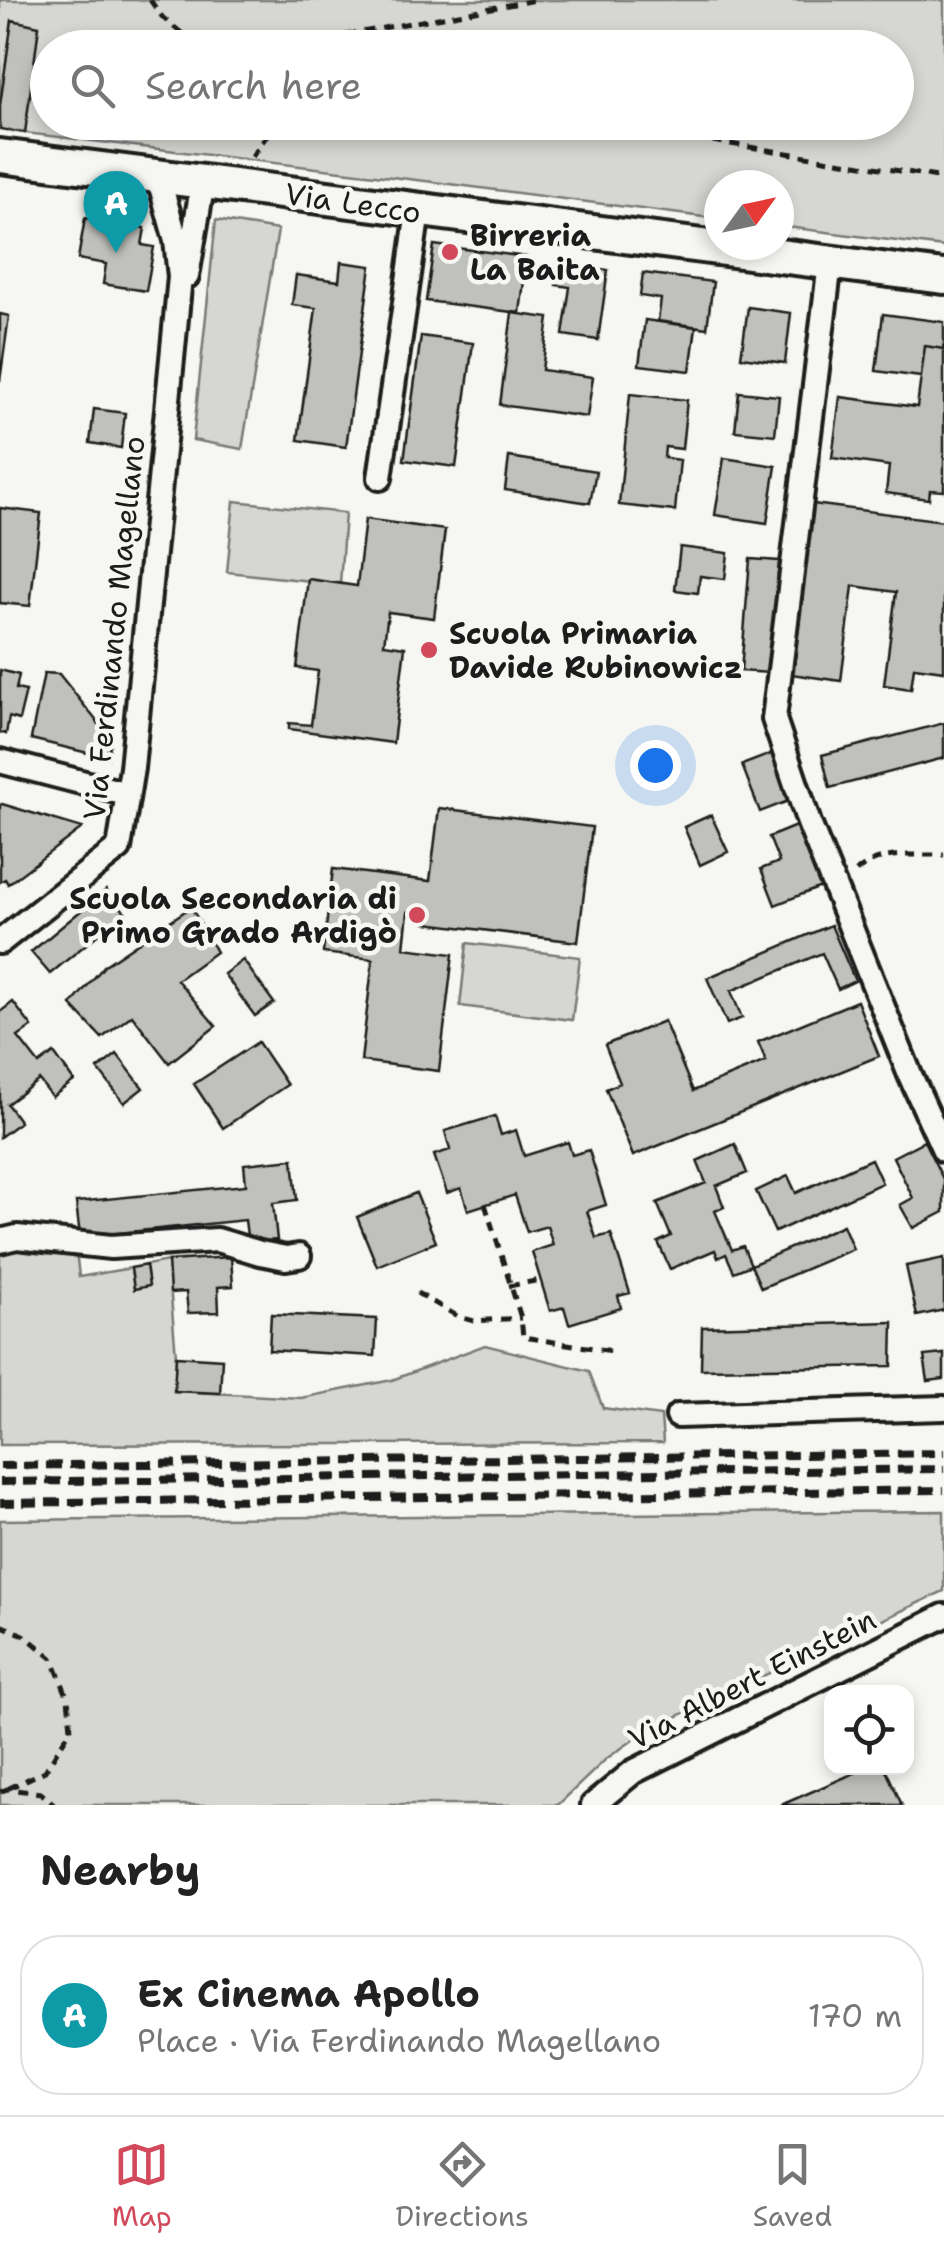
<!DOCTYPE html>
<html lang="en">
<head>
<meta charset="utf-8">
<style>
  :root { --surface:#fff; --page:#f2f2f2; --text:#222; --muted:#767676; --line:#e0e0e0; --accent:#d1495b }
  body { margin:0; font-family:"Shantell Sans",sans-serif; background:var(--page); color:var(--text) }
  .controls { position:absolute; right:30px; bottom:30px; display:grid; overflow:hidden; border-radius:20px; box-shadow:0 5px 15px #0003 }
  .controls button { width:90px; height:90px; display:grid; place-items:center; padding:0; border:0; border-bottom:2px solid var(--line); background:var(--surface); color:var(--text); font:50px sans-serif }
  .compass { position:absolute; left:704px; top:170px; width:90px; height:90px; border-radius:50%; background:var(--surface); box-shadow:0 5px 15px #0003; rotate:57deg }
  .you { position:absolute; left:655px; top:765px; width:35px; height:35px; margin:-25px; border:8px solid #fff; border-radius:50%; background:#1a73e8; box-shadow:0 0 0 15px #1a73e833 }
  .badge { display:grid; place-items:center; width:65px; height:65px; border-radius:50%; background:var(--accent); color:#fff; font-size:32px; font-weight:700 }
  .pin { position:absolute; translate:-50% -82px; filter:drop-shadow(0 2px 5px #0008) }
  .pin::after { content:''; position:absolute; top:52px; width:35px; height:30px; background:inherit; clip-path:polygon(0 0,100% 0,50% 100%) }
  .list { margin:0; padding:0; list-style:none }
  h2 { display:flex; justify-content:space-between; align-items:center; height:130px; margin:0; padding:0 40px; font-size:42px }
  h2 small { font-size:32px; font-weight:400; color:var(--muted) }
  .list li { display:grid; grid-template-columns:65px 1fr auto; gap:30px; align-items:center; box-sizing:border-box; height:160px; margin:0 20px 20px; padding:0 20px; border:2px solid var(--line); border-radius:40px }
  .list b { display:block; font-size:38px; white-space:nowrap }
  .list p { margin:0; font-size:32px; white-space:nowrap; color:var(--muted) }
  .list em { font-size:32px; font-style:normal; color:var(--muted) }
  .icon { flex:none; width:55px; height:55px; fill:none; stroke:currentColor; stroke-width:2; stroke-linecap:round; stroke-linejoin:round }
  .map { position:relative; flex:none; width:944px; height:1805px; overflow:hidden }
  .search { position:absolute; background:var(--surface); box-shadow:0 5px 15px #0003; left:30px; right:30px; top:30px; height:110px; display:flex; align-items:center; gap:25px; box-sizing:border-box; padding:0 35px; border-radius:55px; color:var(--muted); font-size:38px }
  .sheet { height:310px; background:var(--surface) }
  nav { display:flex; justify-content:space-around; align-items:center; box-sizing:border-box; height:140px; border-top:2px solid var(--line); background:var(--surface); font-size:28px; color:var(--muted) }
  nav a { display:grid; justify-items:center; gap:5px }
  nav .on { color:var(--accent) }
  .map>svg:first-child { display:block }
</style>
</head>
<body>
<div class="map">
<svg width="944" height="1805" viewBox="0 0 944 1805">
  <rect width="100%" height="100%" fill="#f6f6f2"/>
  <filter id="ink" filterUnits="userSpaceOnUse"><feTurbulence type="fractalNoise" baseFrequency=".01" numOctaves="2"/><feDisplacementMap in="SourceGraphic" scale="20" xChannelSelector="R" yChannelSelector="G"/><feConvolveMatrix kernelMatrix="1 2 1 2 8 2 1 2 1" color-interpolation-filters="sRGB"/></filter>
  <g filter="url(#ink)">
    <path fill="#d6d6d2" stroke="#797977" stroke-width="2.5" fill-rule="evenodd" d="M 0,0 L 944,0 L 944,247 L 779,226 L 779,185 L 719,185 L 719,219 L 442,183 L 25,133 L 13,21 L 0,105 ZM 48,48 L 896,48 L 896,122 L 48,122 Z
      M 216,220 L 278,230 L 242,449 L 193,440 Z
      M 234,501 L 345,513 L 340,584 L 227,572 Z
      M 467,943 L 580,957 L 572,1020 L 460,1006 Z
      M 17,1248 L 76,1250 L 79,1277 L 131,1268 L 134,1288 L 146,1265 L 168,1261 L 176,1356 L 175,1391 L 301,1398 L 392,1380 L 485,1345 L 589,1371 L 603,1408 L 661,1416 L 663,1443 L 0,1445 L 0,1251 Z
      M 944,1511 L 944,1591 L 646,1731 L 606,1759 L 558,1805 L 0,1805 L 0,1520 Z"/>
    <path fill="#c0c0bd" stroke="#1c1c1c" stroke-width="2.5" d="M 12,20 L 39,26 L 25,133 L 0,129 L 0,105 Z
      M 85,218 L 145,228 L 142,245 L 154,247 L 146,291 L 103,284 L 106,264 L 78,259 Z
      M 434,245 L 527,257 L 520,313 L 426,301 Z
      M 341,262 L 371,266 L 346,447 L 298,440 L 316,308 L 292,305 L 296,275 L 339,281 Z
      M 559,263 L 608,270 L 598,340 L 563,335 L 570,287 L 556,285 Z
      M 643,273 L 713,282 L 707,328 L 658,321 L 661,299 L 640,296 Z
      M 748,307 L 791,313 L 785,363 L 741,357 Z
      M 512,313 L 549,318 L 542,370 L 593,377 L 587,417 L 500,405 Z
      M 0,314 L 9,316 L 0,381 Z
      M 883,314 L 944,322 L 944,349 L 925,346 L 921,377 L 876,371 Z
      M 645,320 L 696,327 L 690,371 L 639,365 Z
      M 421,336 L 473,343 L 456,467 L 404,460 Z
      M 925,346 L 944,349 L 944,491 L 930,490 L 929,499 L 886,493 L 889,466 L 832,458 L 840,397 L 917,407 Z
      M 739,392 L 779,396 L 775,435 L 735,431 Z
      M 630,394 L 687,400 L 682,449 L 665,447 L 664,458 L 680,460 L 675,511 L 619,505 Z
      M 94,409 L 125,413 L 121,448 L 90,443 Z
      M 509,457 L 596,471 L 590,503 L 505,490 Z
      M 724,458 L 776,466 L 767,523 L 715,515 Z
      M 813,504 L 944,521 L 944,671 L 914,667 L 911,689 L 884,685 L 896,592 L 853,586 L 841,681 L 791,674 Z
      M 0,508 L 41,513 L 30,606 L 0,603 Z
      M 365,519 L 445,530 L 434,618 L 388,612 L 384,644 L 405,647 L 393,743 L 289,729 L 289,723 L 311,725 L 318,671 L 297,668 L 308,579 L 357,586 Z
      M 680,547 L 728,553 L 725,579 L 700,576 L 698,593 L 675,590 Z
      M 750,559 L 779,561 L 770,673 L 741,671 Z
      M 0,670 L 19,675 L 16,689 L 26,691 L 19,720 L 9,717 L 6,734 L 0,732 Z
      M 44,673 L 59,674 L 111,739 L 108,758 L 31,739 Z
      M 944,723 L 944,758 L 830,788 L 822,755 Z
      M 773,753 L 791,800 L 760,812 L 742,765 Z
      M 2,804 L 82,828 L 8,884 L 5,879 L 0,882 L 0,805 Z
      M 439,808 L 592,827 L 578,942 L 426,923 L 427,915 L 408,912 L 404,948 L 453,954 L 439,1071 L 361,1061 L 373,959 L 323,953 L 333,869 L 430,881 Z
      M 711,815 L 728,852 L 700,865 L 684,827 Z
      M 796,826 L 821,887 L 775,905 L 761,869 L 779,862 L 769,837 Z
      M 106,890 L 125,912 L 50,974 L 31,952 Z
      M 191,907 L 216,952 L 177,980 L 216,1026 L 169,1063 L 132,1015 L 102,1038 L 71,1005 L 105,965 Z
      M 831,925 L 855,981 L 838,989 L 822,953 L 731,991 L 742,1018 L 727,1024 L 707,978 Z
      M 243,960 L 274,1003 L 255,1016 L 224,974 Z
      M 857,1001 L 879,1056 L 633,1156 L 606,1089 L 620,1083 L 605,1045 L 664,1021 L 693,1091 L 766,1061 L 758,1042 Z
      M 13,1002 L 32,1027 L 18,1037 L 39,1064 L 54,1053 L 74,1081 L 52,1097 L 39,1080 L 7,1104 L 20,1122 L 0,1137 L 0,1012 Z
      M 258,1042 L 287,1085 L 223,1128 L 194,1084 Z
      M 117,1054 L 143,1088 L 124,1103 L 98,1069 Z
      M 495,1116 L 501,1135 L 516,1130 L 524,1156 L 568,1142 L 572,1155 L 589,1150 L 606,1205 L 587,1211 L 596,1238 L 611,1234 L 630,1293 L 618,1296 L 621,1308 L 569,1324 L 564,1307 L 550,1311 L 532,1252 L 553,1245 L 547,1226 L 527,1232 L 515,1195 L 468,1210 L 461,1188 L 447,1193 L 434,1155 L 450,1150 L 445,1131 Z
      M 924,1141 L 944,1181 L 944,1212 L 913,1228 L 900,1205 L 913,1198 L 893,1157 Z
      M 735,1144 L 747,1173 L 716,1186 L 724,1207 L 715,1211 L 732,1250 L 743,1246 L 751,1265 L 734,1272 L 726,1254 L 718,1258 L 715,1250 L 670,1269 L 658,1242 L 671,1236 L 657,1203 L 706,1183 L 697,1161 Z
      M 293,1159 L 297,1200 L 273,1203 L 277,1240 L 248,1243 L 245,1220 L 80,1237 L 76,1202 L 246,1185 L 244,1164 Z
      M 871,1159 L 882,1183 L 775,1232 L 756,1191 L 788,1176 L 796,1193 Z
      M 416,1193 L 436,1242 L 377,1266 L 357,1217 Z
      M 843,1225 L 853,1249 L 761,1288 L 751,1265 Z
      M 231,1257 L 233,1286 L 218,1287 L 219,1312 L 188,1313 L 186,1292 L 170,1293 L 168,1261 Z
      M 944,1258 L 944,1310 L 917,1316 L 906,1266 Z
      M 146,1265 L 149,1286 L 134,1289 L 131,1268 Z
      M 271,1314 L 377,1319 L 375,1356 L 269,1350 Z
      M 893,1322 L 892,1366 L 701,1369 L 702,1327 Z
      M 944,1354 L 944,1379 L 928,1381 L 924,1356 Z
      M 176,1356 L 222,1359 L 220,1393 L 174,1391 Z
      M 866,1768 L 885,1768 L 902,1805 L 781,1805 Z"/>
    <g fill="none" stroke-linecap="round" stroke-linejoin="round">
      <g stroke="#1c1c1c" stroke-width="30">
        <path id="minor" d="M 830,263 L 774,719 L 809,823 L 910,1075 L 944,1150
          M 187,276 L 203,182
          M 380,478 L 418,211
          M 0,761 L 127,794
          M 0,942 L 119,848 L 132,768 L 180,277 L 176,240 L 158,176
          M 0,1241 L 17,1237 L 111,1247 L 217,1240 L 260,1253 L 286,1258 L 299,1256
          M 678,1416 L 944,1408
          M 593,1805 L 633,1772 L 944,1616"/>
      </g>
      <g stroke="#1c1c1c" stroke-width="40">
        <path id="secondary" d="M 0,156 L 944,277"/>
      </g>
      <path stroke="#1c1c1c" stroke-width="5" stroke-dasharray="10 8" stroke-linecap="butt" d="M 150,0 L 163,18 L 200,48
        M 275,48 L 535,0
        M 498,122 L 528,126 L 624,127 L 944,178
        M 252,157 L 270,131 L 283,122
        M 856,872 C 880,850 914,856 944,855
        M 485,1204 L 521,1318 L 523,1337 L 612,1351
        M 509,1286 L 540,1280
        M 417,1293 L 459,1317 L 474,1321 L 521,1318
        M 0,1625 L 24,1635 L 52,1658 L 68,1698 L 71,1729 L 45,1771 L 7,1789
        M 0,1792 L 7,1789 L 41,1793 L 54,1805"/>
      <use href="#minor" stroke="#f6f6f2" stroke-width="22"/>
      <use href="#secondary" stroke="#f6f6f2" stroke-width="32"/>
      <path stroke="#1c1c1c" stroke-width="8" stroke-dasharray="15 8" stroke-linecap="butt" d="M 0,1466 L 944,1453
        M 0,1482 L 944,1469
        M 0,1503 L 944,1490"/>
    </g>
  </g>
  <g fill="#d1495b" stroke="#f6f6f2" stroke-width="4">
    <circle cx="450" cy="252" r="10"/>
    <circle cx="429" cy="650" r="10"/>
    <circle cx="417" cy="915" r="10"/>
  </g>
  <g text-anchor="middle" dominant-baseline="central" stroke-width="9" stroke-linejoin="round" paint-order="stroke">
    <g font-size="30" fill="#1c1c1c" stroke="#f6f6f2">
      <text transform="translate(353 203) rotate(8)">Via Lecco</text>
      <text transform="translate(114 628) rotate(-84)">Via Ferdinando Magellano</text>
      <text transform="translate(752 1679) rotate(-27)">Via Albert Einstein</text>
    </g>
    <g font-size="30" font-weight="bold" fill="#1c1c1c" stroke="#f6f6f2" text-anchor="start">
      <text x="470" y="235">Birreria<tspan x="470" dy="34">La Baita</tspan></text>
      <text x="449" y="633">Scuola Primaria<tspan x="449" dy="34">Davide Rubinowicz</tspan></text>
      <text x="397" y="898" text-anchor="end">Scuola Secondaria di<tspan x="397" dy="34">Primo Grado Ardigò</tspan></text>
    </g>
  </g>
</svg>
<div class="controls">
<button><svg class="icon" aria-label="locate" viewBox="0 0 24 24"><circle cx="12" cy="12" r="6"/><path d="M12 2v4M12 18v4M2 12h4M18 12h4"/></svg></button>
</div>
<svg class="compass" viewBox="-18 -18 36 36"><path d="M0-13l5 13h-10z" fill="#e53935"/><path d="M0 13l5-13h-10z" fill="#767676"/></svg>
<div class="you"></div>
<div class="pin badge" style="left:116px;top:253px;background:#0f9aa8">A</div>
<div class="search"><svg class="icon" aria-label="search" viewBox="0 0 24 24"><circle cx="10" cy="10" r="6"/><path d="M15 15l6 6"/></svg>Search here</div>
</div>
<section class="sheet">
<h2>Nearby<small></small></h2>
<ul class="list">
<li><span class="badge" style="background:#0f9aa8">A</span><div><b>Ex Cinema Apollo</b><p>Place · Via Ferdinando Magellano</p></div><em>170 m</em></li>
</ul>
</section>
<nav>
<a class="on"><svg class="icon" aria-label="map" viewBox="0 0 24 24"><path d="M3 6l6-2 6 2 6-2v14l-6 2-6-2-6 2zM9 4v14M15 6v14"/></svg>Map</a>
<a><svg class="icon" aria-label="directions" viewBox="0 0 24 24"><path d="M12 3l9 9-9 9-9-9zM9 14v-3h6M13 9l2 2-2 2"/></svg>Directions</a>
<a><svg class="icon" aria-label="saved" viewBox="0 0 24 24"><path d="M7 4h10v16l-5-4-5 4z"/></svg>Saved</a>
</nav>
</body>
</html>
